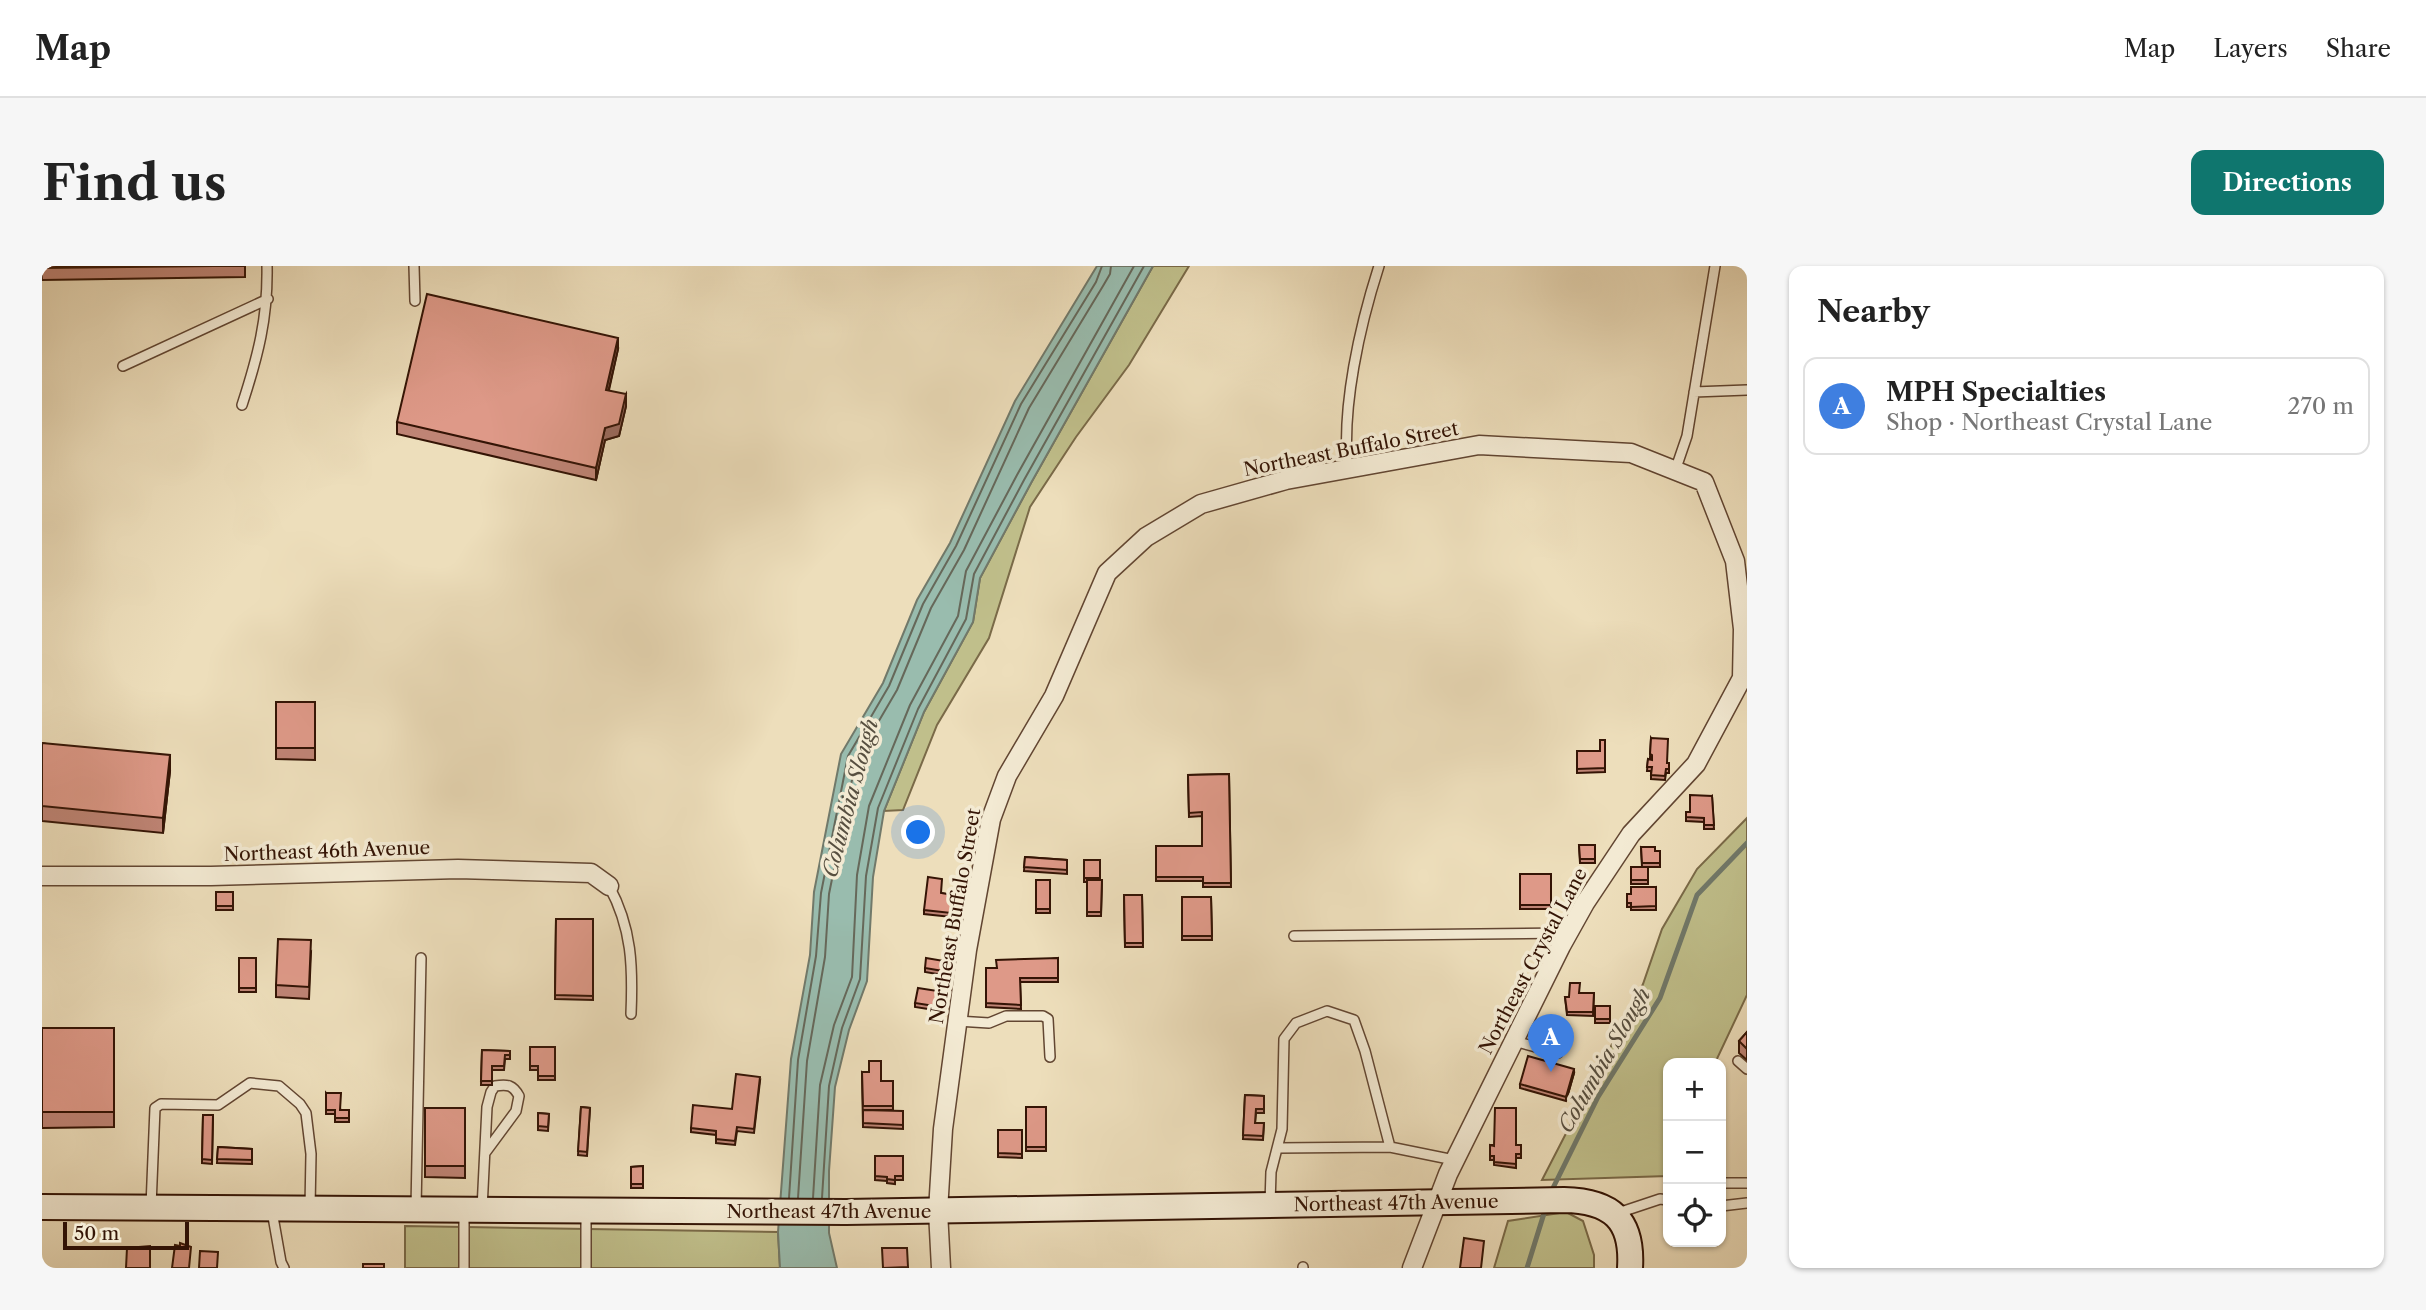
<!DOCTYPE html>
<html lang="en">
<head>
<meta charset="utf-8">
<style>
  :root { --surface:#fff; --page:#f6f6f6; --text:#222; --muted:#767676; --line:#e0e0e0; --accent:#0f766e }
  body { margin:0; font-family:"Libre Caslon Text",serif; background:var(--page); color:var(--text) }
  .controls { position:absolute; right:21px; bottom:21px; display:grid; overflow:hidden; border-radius:14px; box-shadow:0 2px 5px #0004 }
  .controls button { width:63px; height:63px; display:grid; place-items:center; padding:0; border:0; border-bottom:2px solid var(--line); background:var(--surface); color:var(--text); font:35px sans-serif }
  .scale { position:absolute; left:21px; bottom:18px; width:126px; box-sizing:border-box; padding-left:7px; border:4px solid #341405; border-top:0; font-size:19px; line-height:24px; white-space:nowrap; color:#341405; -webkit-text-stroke:5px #f3ead3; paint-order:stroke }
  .you { position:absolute; left:877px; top:567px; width:24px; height:24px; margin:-18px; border:5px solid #fff; border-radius:50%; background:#1a73e8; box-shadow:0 0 0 10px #1a73e833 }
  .badge { display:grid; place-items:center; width:46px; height:46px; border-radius:50%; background:var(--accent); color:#fff; font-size:23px; font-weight:700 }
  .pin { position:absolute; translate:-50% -58px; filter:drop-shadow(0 2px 4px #0008) }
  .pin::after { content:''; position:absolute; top:37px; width:24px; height:21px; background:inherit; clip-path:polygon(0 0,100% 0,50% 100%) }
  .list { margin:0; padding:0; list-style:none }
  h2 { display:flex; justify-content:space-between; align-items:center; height:91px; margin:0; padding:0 28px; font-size:30px }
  h2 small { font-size:23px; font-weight:400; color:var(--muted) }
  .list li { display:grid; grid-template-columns:46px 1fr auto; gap:21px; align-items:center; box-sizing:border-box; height:98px; margin:0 14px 14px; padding:0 14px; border:2px solid var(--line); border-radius:14px }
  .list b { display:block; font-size:26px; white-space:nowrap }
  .list p { margin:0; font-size:23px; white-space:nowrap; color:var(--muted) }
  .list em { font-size:23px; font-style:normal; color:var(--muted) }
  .icon { flex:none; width:38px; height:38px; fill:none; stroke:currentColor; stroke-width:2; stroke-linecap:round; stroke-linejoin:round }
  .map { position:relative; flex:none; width:1705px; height:1002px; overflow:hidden; border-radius:14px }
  header { display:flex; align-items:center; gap:42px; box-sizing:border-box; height:98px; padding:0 35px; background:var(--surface); border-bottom:2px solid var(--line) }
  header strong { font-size:33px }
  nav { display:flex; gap:38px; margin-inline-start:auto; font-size:24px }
  .intro { display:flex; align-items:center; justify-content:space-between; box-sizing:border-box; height:168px; padding:0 42px }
  h1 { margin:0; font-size:49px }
  .button { padding:18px 32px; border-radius:14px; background:var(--accent); color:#fff; font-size:24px; font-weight:700 }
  main { display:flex; gap:42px; padding:0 42px }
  aside { flex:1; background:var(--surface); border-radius:14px; box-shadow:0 2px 5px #0004 }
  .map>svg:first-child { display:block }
</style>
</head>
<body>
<header>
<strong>Map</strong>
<nav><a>Map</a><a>Layers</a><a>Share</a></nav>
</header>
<div class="intro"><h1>Find us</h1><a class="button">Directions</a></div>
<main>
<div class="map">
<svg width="1705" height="1002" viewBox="0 0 1705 1002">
  <rect width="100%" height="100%" fill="#eddebb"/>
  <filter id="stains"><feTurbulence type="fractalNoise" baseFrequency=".00286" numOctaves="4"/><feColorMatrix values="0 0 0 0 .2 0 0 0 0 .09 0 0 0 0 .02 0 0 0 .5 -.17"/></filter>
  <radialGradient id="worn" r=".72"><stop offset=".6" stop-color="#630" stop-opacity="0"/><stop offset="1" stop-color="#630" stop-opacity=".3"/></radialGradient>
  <path fill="#c0bf8b" stroke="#7a6a48" stroke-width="2" d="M 1111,0 L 1147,0 L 1087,99 L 1034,171 L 988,241 L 947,372 L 895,459 L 861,544 L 842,545 L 882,446 L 931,356 L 938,312 L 989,217 Z
    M 1705,552 L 1705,729 L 1673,797 L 1626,797 L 1626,910 L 1500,914 L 1601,718 L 1620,663 L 1655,603 Z
    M 1524,946 L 1541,955 L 1552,989 L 1552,1002 L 1452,1002 L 1466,955 Z
    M 363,960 L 736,966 L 738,1002 L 363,1002 Z"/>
  <path fill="#99bcae" stroke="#71796a" stroke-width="2" d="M 1055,0 L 1111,0 L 989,217 L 938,312 L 931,356 L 882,446 L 842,545 L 831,611 L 825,715 L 807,764 L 793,821 L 787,905 L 787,967 L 795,1002 L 738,1002 L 736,966 L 749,793 L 768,689 L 772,626 L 799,488 L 841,417 L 875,334 L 908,277 L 973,135 Z"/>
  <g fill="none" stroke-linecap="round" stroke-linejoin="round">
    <path stroke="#66685a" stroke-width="2" d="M 747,932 L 756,794 L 774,690 L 779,627 L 806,490 L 847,420 L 881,338 L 914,280 L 979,138 L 1054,16 L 1060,0
      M 756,932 L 765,795 L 783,691 L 787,628 L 814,494 L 855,424 L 889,342 L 922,284 L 987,142 L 1061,20 L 1068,8 L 1069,0
      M 771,932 L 778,819 L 792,759 L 810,711 L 815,609 L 827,540 L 868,439 L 916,350 L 924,305 L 975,209 L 1092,0
      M 780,932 L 787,820 L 800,762 L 818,713 L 824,610 L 836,542 L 876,443 L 924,353 L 932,308 L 982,214 L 1102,0"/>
    <path stroke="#71796a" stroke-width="5" d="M 1508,928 L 1556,831 L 1618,732 L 1655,629 L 1705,577
      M 1485,1002 L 1504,941"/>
    <g stroke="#624632" stroke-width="12">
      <path id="lane" d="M 372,0 L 373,35
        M 81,100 L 226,33
        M 1652,126 L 1705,124
        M 200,139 C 216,90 226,52 225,0
        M 1306,204 C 1299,142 1318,59 1337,0
        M 1633,205 L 1645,170 L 1673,0
        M 567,620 C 590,662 591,701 589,748
        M 1252,670 L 1526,667
        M 915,755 L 947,757 L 964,750 L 1001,750 L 1006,753 L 1008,791
        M 1472,775 L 1516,787
        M 1696,795 L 1705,803
        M 1236,882 L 1348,881 L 1412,894
        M 1679,917 L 1705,917
        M 1228,938 L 1229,906 L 1240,863 L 1242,773 L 1254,757 L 1285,745 L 1312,754 L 1323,785 L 1348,881
        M 109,940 L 113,842 L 119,838 L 176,839 L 208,817 L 237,820 L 258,838 L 264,847 L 269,888 L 268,941
        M 1679,940 L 1705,937
        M 374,942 L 379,692
        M 440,943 L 445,841 L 449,826 L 453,820 C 466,818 471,819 477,830 L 474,845 L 443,887
        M 230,945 L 239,996 L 242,1002
        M 1573,948 L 1618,933 L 1626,934
        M 1261,1001 L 1261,1002
        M 422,1002 L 422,946
        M 544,1002 L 544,948"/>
    </g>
    <g stroke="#624632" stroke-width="21">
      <path id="street" d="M 0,610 L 169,610 L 416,603 L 549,607 L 567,620
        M 899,1002 L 896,945 L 901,863 L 925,684 L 949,553 L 965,510 L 1012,430 L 1065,307 L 1104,271 L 1159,238 L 1244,214 L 1437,179 L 1589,187 L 1662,216 L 1693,295 L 1701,363 L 1700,412 L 1654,498 L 1589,568 L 1543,637 L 1519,680 L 1406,908 L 1370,1002"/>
    </g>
    <g stroke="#341405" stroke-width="28">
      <path id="secondary" d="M 0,941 L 804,946 L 1522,934 C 1570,935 1591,954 1588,1002"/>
    </g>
    <use href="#lane" stroke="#f3ead3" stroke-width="9"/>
    <use href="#street" stroke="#f3ead3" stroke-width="18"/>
    <use href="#secondary" stroke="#f3ead3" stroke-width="24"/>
  </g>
  <path fill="#bf8475" stroke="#341405" stroke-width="2" d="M 0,0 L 203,0 L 203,11 L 0,14 Z
    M 576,83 L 567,124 L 584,140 L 577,170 L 563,174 L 554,214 L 355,168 L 355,156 Z
    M 234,436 L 273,436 L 273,494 L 234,493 Z
    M 1609,472 L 1627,501 L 1627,507 L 1624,507 L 1623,514 L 1609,513 L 1609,505 L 1605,505 L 1606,493 L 1610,494 L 1610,493 L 1608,492 Z
    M 1563,474 L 1563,506 L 1535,507 L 1535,485 L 1558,485 Z
    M 0,477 L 128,505 L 121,567 L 0,555 Z
    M 1187,508 L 1189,621 L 1161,621 L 1161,615 L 1114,615 L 1114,580 L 1160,580 L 1160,550 L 1147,551 L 1146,509 Z
    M 1670,530 L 1672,563 L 1662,563 L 1662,556 L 1644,555 L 1644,546 L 1648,546 Z
    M 1537,579 L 1553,579 L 1553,597 L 1538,597 Z
    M 1599,581 L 1613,585 L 1618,585 L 1618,601 L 1606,601 L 1606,618 L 1589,618 L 1589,601 L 1600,601 Z
    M 983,591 L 1025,594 L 1025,608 L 982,605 Z
    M 1042,594 L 1058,594 L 1058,614 L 1060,614 L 1059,650 L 1045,650 L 1045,616 L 1042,616 Z
    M 1478,608 L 1509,608 L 1509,643 L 1478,643 Z
    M 994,614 L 1008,614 L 1008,647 L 994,647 Z
    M 1614,621 L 1614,644 L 1589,644 L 1589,641 L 1585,641 L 1585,628 L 1589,628 Z
    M 174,626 L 191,626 L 191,644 L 174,644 Z
    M 899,627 L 911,629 L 909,651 L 882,648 L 882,644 Z
    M 1082,629 L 1100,629 L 1101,681 L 1083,681 Z
    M 1140,631 L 1169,631 L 1170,674 L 1140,674 Z
    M 514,653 L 551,653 L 551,734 L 513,733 Z
    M 269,686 L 267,733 L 234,731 L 234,719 Z
    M 197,692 L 214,692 L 214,726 L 197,726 Z
    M 1016,692 L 1016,716 L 978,716 L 979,743 L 944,741 L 944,702 L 955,702 Z
    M 902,699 L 901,709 L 883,706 L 883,702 Z
    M 1538,727 L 1552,727 L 1551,750 L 1525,749 L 1523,731 L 1527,731 Z
    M 902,730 L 899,745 L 873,741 L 873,737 Z
    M 1553,740 L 1568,740 L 1568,757 L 1553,757 Z
    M 0,762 L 72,762 L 72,861 L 0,862 Z
    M 1705,766 L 1705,794 L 1697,787 L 1697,775 Z
    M 488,781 L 513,781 L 513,814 L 496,814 L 496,804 L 488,804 Z
    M 440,784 L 468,785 L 468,793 L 463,793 L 462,804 L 450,804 L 450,819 L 439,819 Z
    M 820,806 L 839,815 L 851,815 L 851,844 L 822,844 L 861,845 L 861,863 L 821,861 Z
    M 1532,807 L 1524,835 L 1478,822 L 1478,818 Z
    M 718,815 L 712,867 L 695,865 L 693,879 L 674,877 L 674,869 L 649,866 L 649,862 L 690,843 Z
    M 284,827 L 299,844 L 307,844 L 307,856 L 293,856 L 293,848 L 284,848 Z
    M 1203,829 L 1222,830 L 1222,847 L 1214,847 L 1213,857 L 1222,857 L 1221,874 L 1201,873 Z
    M 539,841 L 548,842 L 545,890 L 536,889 Z
    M 984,841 L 1004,841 L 1004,885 L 984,885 Z
    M 383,842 L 423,842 L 423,912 L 383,911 Z
    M 496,847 L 507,848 L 506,865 L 496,864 Z
    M 161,849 L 171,849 L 170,898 L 160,897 Z
    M 956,864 L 980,864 L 980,892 L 956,891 Z
    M 1448,879 L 1474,879 L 1479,883 L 1479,892 L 1474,892 L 1474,902 L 1452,899 L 1452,894 L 1448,894 Z
    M 176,881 L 210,883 L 210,898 L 175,897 Z
    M 833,890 L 861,890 L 861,914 L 853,914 L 853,918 L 845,917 L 845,915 L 833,914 Z
    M 601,900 L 601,922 L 589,922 L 589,901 Z"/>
  <path fill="#9b6b5f" stroke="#341405" stroke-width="2" d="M 576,72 L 576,83 L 564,135 L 564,124 Z
    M 584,128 L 584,140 L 577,170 L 563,174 L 554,214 L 554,202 L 563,162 Z
    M 128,489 L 128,505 L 121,567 L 121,552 Z
    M 1532,803 L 1532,807 L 1524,835 L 1524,831 Z"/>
  <path fill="#de9988" stroke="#341405" stroke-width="2" d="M 0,0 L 173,0 L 0,2 Z
    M 385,28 L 576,72 L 564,124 L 584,128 L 577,158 L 563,162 L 554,202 L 355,156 Z
    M 234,436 L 273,436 L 273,482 L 234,482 Z
    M 1609,472 L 1626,473 L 1625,497 L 1627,497 L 1627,503 L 1624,503 L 1623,510 L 1609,509 L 1610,501 L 1605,501 L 1606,493 L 1610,494 L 1610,489 L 1608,488 Z
    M 1558,474 L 1563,474 L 1563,502 L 1535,503 L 1535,485 L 1558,485 Z
    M 0,477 L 128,489 L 121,552 L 0,540 Z
    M 1187,508 L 1189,617 L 1161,617 L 1161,611 L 1114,611 L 1114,580 L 1160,580 L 1160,546 L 1147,547 L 1146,509 Z
    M 1648,529 L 1670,530 L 1672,559 L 1662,559 L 1662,552 L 1644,551 L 1644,546 L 1648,546 Z
    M 1537,579 L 1553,579 L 1553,593 L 1538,593 Z
    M 1599,581 L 1613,581 L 1613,585 L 1618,585 L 1618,597 L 1600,597 Z
    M 983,591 L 1025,594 L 1025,604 L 982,601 Z
    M 1042,594 L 1058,594 L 1058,612 L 1042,612 Z
    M 1589,601 L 1606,601 L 1606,614 L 1589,614 Z
    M 1478,608 L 1509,608 L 1509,639 L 1478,639 Z
    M 886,611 L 900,613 L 899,627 L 911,629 L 909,647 L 882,644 Z
    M 994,614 L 1008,614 L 1008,643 L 994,643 Z
    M 1045,614 L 1060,614 L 1059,646 L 1045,646 Z
    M 1589,621 L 1614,621 L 1614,640 L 1589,641 L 1589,637 L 1585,637 L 1585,628 L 1589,628 Z
    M 174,626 L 191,626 L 191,640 L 174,640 Z
    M 1082,629 L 1100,629 L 1101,677 L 1083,677 Z
    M 1140,631 L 1169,631 L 1170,670 L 1140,670 Z
    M 514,653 L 551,653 L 551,730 L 513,729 Z
    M 236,673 L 269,674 L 267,721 L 234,719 Z
    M 197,692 L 214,692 L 214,722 L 197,722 Z
    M 884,692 L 902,695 L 901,705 L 883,702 Z
    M 1016,692 L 1016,712 L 978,712 L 979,739 L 944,737 L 944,702 L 955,702 L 954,694 Z
    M 1528,717 L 1538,717 L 1537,727 L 1552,727 L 1551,746 L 1525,746 L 1523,731 L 1527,731 Z
    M 876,722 L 902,726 L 899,741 L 873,737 Z
    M 1553,740 L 1568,740 L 1568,753 L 1553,753 Z
    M 0,762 L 72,762 L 72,846 L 0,846 Z
    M 1705,766 L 1705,783 L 1697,775 Z
    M 488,781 L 513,781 L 513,810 L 496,810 L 496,800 L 488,800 Z
    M 440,784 L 468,785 L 468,789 L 463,789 L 462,800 L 450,800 L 450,815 L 439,815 Z
    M 1486,790 L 1532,803 L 1524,831 L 1478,818 Z
    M 827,795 L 839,795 L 839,815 L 851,815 L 851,840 L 821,840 L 820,806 L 827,806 Z
    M 694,808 L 718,811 L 712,863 L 695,861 L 693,875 L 674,873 L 674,865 L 649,862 L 651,839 L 690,843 Z
    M 284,827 L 299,827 L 298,844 L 307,844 L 307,852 L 293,852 L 293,844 L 284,844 Z
    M 1203,829 L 1222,830 L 1222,843 L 1214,843 L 1213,857 L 1222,857 L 1221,870 L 1201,869 Z
    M 539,841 L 548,842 L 545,886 L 536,885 Z
    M 984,841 L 1004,841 L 1004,881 L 984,881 Z
    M 383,842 L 423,842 L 423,900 L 383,900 Z
    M 1453,842 L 1474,842 L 1474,879 L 1479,879 L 1479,888 L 1474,888 L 1474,898 L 1452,896 L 1452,890 L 1448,890 L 1448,879 L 1452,880 Z
    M 821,844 L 861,845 L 861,859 L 821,857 Z
    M 496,847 L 507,848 L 506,861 L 496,860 Z
    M 161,849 L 171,849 L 170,894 L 160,893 Z
    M 956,864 L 980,864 L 980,888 L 956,887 Z
    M 176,881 L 210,883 L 210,894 L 175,893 Z
    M 833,890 L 861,890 L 861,910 L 853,910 L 853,914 L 845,913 L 845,911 L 833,910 Z
    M 601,900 L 601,918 L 589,918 L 589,901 Z
    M 1422,972 L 1442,975 L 1439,1002 L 1418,1002 Z
    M 138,977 L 149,981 L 147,1002 L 130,1002 L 133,979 L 138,980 Z
    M 108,980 L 108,1002 L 84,1002 L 85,982 Z
    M 840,982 L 865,982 L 866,1001 L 841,1002 Z
    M 158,985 L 176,986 L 175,1002 L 157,1002 Z
    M 321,998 L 342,998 L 342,1002 L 321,1002 Z"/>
  <g text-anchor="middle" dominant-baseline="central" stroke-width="7" stroke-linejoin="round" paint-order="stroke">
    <g font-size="19" fill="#341405" stroke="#f3ead3">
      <text transform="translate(1309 183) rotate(-11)">Northeast Buffalo Street</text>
      <text transform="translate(285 585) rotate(-2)">Northeast 46th Avenue</text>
      <text transform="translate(913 650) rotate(-80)">Northeast Buffalo Street</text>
      <text transform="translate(1491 695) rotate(-62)">Northeast Crystal Lane</text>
      <text transform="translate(1354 937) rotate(-1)">Northeast 47th Avenue</text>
      <text x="787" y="945">Northeast 47th Avenue</text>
    </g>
    <g font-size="21" font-style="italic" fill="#574f40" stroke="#f3ead3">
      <text transform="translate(808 532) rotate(-75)">Columbia Slough</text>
      <text transform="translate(1562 794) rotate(-60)">Columbia Slough</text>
    </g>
  </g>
  <rect width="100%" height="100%" filter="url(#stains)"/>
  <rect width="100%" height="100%" fill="url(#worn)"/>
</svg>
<div class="controls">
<button>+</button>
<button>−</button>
<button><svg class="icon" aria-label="locate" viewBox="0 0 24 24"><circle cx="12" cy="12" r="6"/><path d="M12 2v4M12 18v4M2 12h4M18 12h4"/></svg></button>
</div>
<div class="scale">50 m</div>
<div class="you"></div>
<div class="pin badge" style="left:1509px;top:806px;background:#3f7fe0">A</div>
</div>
<aside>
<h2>Nearby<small></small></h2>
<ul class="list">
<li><span class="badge" style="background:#3f7fe0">A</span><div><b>MPH Specialties</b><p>Shop · Northeast Crystal Lane</p></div><em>270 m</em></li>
</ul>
</aside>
</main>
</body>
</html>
